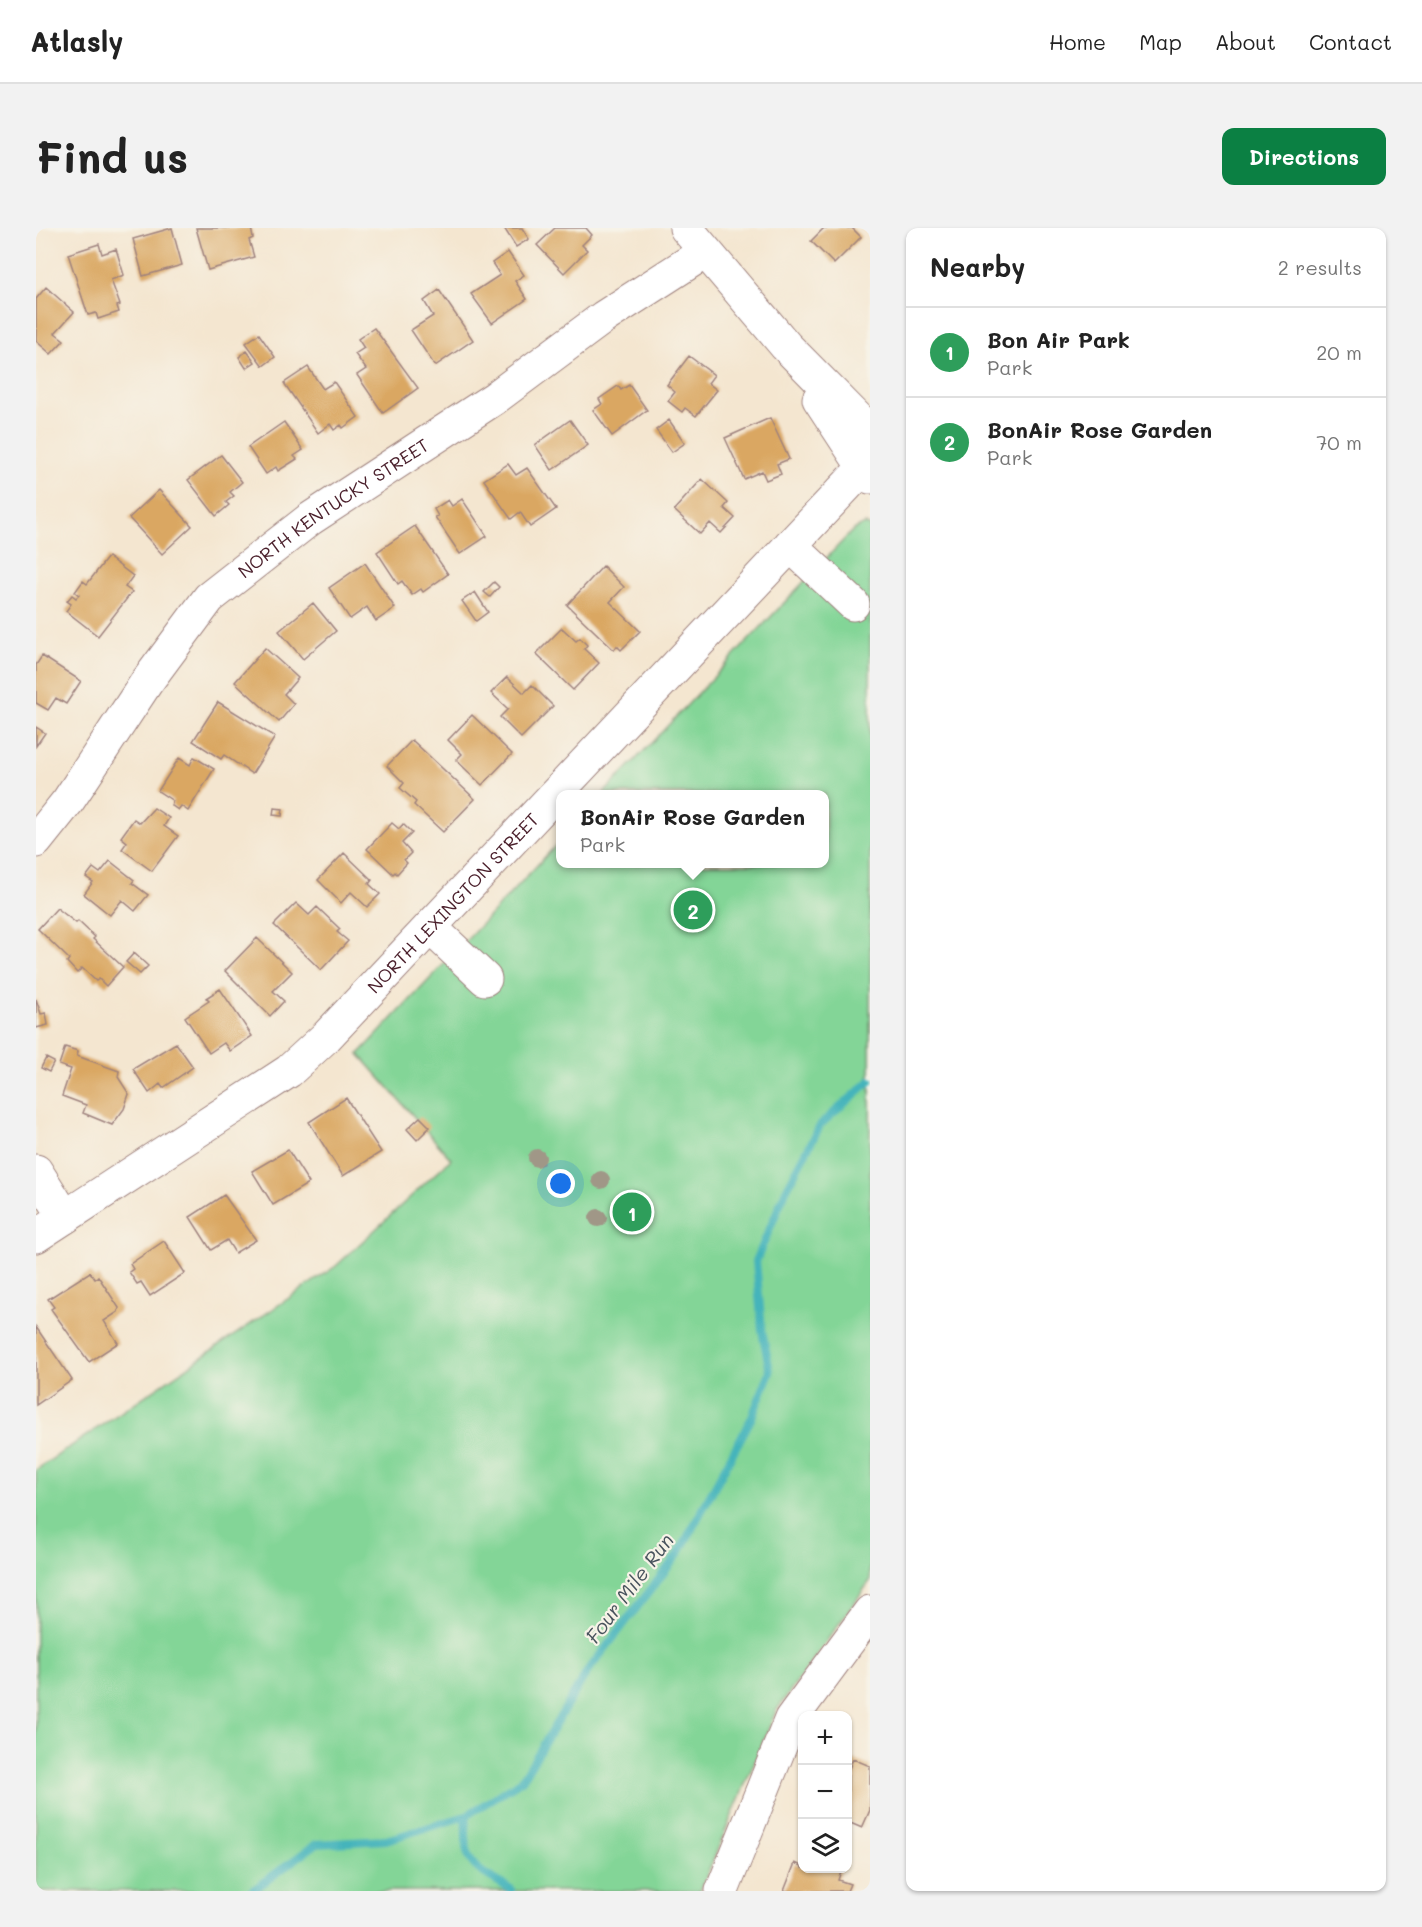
<!DOCTYPE html>
<html lang="en">
<head>
<meta charset="utf-8">
<style>
  :root { --surface:#fff; --page:#f2f2f2; --text:#222; --muted:#767676; --line:#e0e0e0; --accent:#0b8043 }
  body { margin:0; font-family:Mali,sans-serif; background:var(--page); color:var(--text) }
  .controls { position:absolute; right:18px; bottom:18px; display:grid; overflow:hidden; border-radius:12px; box-shadow:0 2px 4px #0004 }
  .controls button { width:54px; height:54px; display:grid; place-items:center; padding:0; border:0; border-bottom:2px solid var(--line); background:var(--surface); color:var(--text); font:30px sans-serif }
  .you { position:absolute; left:525px; top:956px; width:21px; height:21px; margin:-15px; border:4px solid #fff; border-radius:50%; background:#1a73e8; box-shadow:0 0 0 9px #1a73e833 }
  .badge { display:grid; place-items:center; width:39px; height:39px; border-radius:50%; background:var(--accent); color:#fff; font-size:20px; font-weight:700 }
  .pin { position:absolute; translate:-50% -50%; border:3px solid #fff; box-shadow:0 2px 6px #0006 }
  .popup { position:absolute; left:520px; top:562px; width:273px; height:78px; box-sizing:border-box; display:grid; place-content:center; border-radius:12px; background:var(--surface); filter:drop-shadow(0 2px 4px #0005); font-size:20px; white-space:nowrap; color:var(--muted) }
  .popup b { font-size:22px; color:var(--text) }
  .popup::after { content:''; position:absolute; left:50%; top:100%; margin-left:-12px; border:12px solid transparent; border-top-color:var(--surface) }
  .list { margin:0; padding:0; list-style:none }
  h2 { display:flex; justify-content:space-between; align-items:center; height:78px; margin:0; padding:0 24px; font-size:26px }
  h2 small { font-size:20px; font-weight:400; color:var(--muted) }
  .list li { display:grid; grid-template-columns:39px 1fr auto; gap:18px; align-items:center; box-sizing:border-box; height:90px; padding:0 24px; border-top:2px solid var(--line) }
  .list b { display:block; font-size:22px; white-space:nowrap }
  .list p { margin:0; font-size:20px; white-space:nowrap; color:var(--muted) }
  .list em { font-size:20px; font-style:normal; color:var(--muted) }
  .icon { flex:none; width:33px; height:33px; fill:none; stroke:currentColor; stroke-width:2; stroke-linecap:round; stroke-linejoin:round }
  .map { position:relative; flex:none; width:834px; height:1663px; overflow:hidden; border-radius:12px }
  header { display:flex; align-items:center; gap:36px; box-sizing:border-box; height:84px; padding:0 30px; background:var(--surface); border-bottom:2px solid var(--line) }
  header strong { font-size:28px }
  nav { display:flex; gap:33px; margin-inline-start:auto; font-size:21px }
  .intro { display:flex; align-items:center; justify-content:space-between; box-sizing:border-box; height:144px; padding:0 36px }
  h1 { margin:0; font-size:42px }
  .button { padding:15px 27px; border-radius:12px; background:var(--accent); color:#fff; font-size:21px; font-weight:700 }
  main { display:flex; gap:36px; padding:0 36px }
  aside { flex:1; background:var(--surface); border-radius:12px; box-shadow:0 2px 4px #0004 }
  .map>svg:first-child { display:block }
</style>
</head>
<body>
<header>
<strong>Atlasly</strong>
<nav><a>Home</a><a>Map</a><a>About</a><a>Contact</a></nav>
</header>
<div class="intro"><h1>Find us</h1><a class="button">Directions</a></div>
<main>
<div class="map">
<svg width="834" height="1663" viewBox="0 0 834 1663">
  <rect width="100%" height="100%" fill="#f7f3e8"/>
  <filter id="ink" filterUnits="userSpaceOnUse"><feTurbulence type="fractalNoise" baseFrequency=".0167" numOctaves="2"/><feDisplacementMap in="SourceGraphic" scale="12" xChannelSelector="R" yChannelSelector="G"/><feConvolveMatrix kernelMatrix="1 2 1 2 8 2 1 2 1" color-interpolation-filters="sRGB"/></filter>
  <filter id="wash" filterUnits="userSpaceOnUse"><feTurbulence type="fractalNoise" baseFrequency=".008" numOctaves="4" result="noise"/><feDisplacementMap in="SourceGraphic" scale="24" xChannelSelector="R" yChannelSelector="G"/><feGaussianBlur stdDeviation="1.35" result="paint"/><feColorMatrix in="noise" values="0 0 0 0 0 0 0 0 0 0 0 0 0 0 0 0 0 1.4 0 .05"/><feComposite in="paint" operator="in"/></filter>
  <g filter="url(#wash)">
    <rect width="100%" height="100%" fill="#f4e6d0"/>
    <path fill="#83d597" stroke="#667a61" stroke-width="1.5" d="M 829,296 L 834,299 L 834,1353 L 740,1483 L 664,1663 L 0,1663 L 0,1242 L 300,1038 L 415,931 L 323,826 L 525,612 L 525,636 L 789,636 L 789,566 L 567,566 L 817,302 Z"/>
    <g fill="none" stroke-linecap="round" stroke-linejoin="round">
      <path stroke="#44b4bb" stroke-width="8" d="M 430,1588 C 429,1640 432,1636 475,1661
        M 216,1663 L 280,1616 L 350,1612 L 430,1588 L 486,1552 L 551,1444 L 643,1325 L 715,1191 L 734,1144 L 726,1102 L 720,1033 L 750,962 L 785,896 L 834,853"/>
    </g>
    <g id="blocks">
      <path fill="#daa762" d="M 136,0 L 146,37 L 107,48 L 97,11 Z
        M 160,0 L 215,0 L 217,10 L 213,12 L 218,29 L 172,42 Z
        M 468,0 L 486,0 L 493,11 L 480,19 Z
        M 519,0 L 550,0 L 556,7 L 546,17 L 551,22 L 528,45 L 501,17 Z
        M 788,0 L 816,0 L 825,9 L 798,36 L 775,13 Z
        M 63,16 L 66,26 L 80,21 L 88,47 L 75,52 L 84,77 L 81,78 L 83,84 L 62,91 L 60,85 L 52,87 L 32,26 Z
        M 472,24 L 488,47 L 479,53 L 491,71 L 456,95 L 435,66 L 464,47 L 456,35 Z
        M 10,59 L 38,84 L 19,105 L 28,112 L 15,126 L 0,113 L 0,71 Z
        M 403,62 L 437,112 L 399,138 L 375,102 L 397,88 L 388,73 Z
        M 338,100 L 382,160 L 347,185 L 321,147 L 330,141 L 319,126 L 328,120 L 322,111 Z
        M 223,106 L 239,129 L 227,138 L 210,115 Z
        M 211,123 L 219,134 L 210,140 L 203,129 Z
        M 653,128 L 678,147 L 672,155 L 681,162 L 660,188 L 649,180 L 646,184 L 632,173 L 639,164 L 631,157 Z
        M 272,139 L 287,161 L 298,154 L 322,189 L 307,200 L 305,197 L 298,202 L 294,196 L 282,205 L 248,155 Z
        M 593,157 L 611,182 L 576,208 L 557,182 L 566,176 L 563,171 L 582,158 L 585,162 Z
        M 734,190 L 753,231 L 741,236 L 745,246 L 730,252 L 726,243 L 708,251 L 689,210 Z
        M 534,192 L 552,217 L 516,242 L 499,217 Z
        M 633,192 L 649,215 L 636,224 L 620,202 Z
        M 248,194 L 267,222 L 258,228 L 261,231 L 242,243 L 240,239 L 230,246 L 212,219 Z
        M 185,227 L 206,254 L 194,264 L 198,268 L 190,274 L 193,277 L 180,288 L 152,252 Z
        M 472,236 L 480,247 L 491,240 L 520,281 L 494,299 L 484,284 L 475,291 L 448,252 Z
        M 666,251 L 692,275 L 688,280 L 699,290 L 685,305 L 674,295 L 664,306 L 638,282 Z
        M 123,262 L 156,298 L 126,326 L 93,290 Z
        M 426,271 L 451,308 L 424,326 L 399,289 L 402,288 L 398,281 L 412,272 L 416,278 Z
        M 379,298 L 412,346 L 387,364 L 385,361 L 376,367 L 366,353 L 362,356 L 341,324 Z
        M 72,329 L 97,348 L 89,359 L 96,364 L 62,408 L 30,383 L 35,376 L 31,373 L 36,367 L 40,370 L 43,367 L 39,364 L 47,353 L 51,356 Z
        M 329,335 L 359,380 L 340,393 L 331,379 L 314,391 L 293,360 Z
        M 567,338 L 588,359 L 574,374 L 604,403 L 585,422 L 581,418 L 578,422 L 531,377 Z
        M 458,354 L 463,359 L 454,369 L 448,364 Z
        M 439,364 L 452,384 L 440,393 L 426,373 Z
        M 277,375 L 300,403 L 267,431 L 243,403 Z
        M 526,400 L 540,413 L 544,410 L 551,417 L 548,421 L 563,435 L 537,462 L 500,426 Z
        M 229,420 L 262,450 L 248,466 L 258,476 L 243,494 L 199,454 Z
        M 6,428 L 45,453 L 30,476 L 20,470 L 12,482 L 0,475 L 0,437 Z
        M 471,449 L 488,465 L 496,457 L 517,478 L 485,510 L 464,489 L 472,481 L 455,465 Z
        M 182,474 L 239,509 L 216,546 L 188,527 L 185,531 L 157,513 Z
        M 436,487 L 476,526 L 446,557 L 420,532 L 426,526 L 412,512 Z
        M 0,499 L 9,505 L 0,518 Z
        M 376,512 L 439,571 L 407,604 L 378,577 L 380,574 L 364,560 L 368,555 L 351,538 Z
        M 158,529 L 178,541 L 152,583 L 145,578 L 142,582 L 135,577 L 137,573 L 122,563 L 143,530 L 154,537 Z
        M 118,580 L 133,590 L 128,598 L 142,608 L 116,643 L 86,621 L 91,614 L 85,609 L 98,591 L 104,595 Z
        M 238,580 L 247,581 L 246,588 L 237,587 Z
        M 356,595 L 363,601 L 367,596 L 376,605 L 366,615 L 375,625 L 368,632 L 371,635 L 361,646 L 359,644 L 357,646 L 331,621 Z
        M 308,625 L 336,652 L 333,656 L 344,666 L 331,679 L 315,664 L 305,675 L 282,652 Z
        M 74,633 L 98,652 L 96,655 L 112,667 L 99,683 L 86,672 L 74,687 L 48,666 L 57,654 L 50,649 L 57,640 L 64,645 Z
        M 260,675 L 273,687 L 281,679 L 304,701 L 301,704 L 312,713 L 285,742 L 238,697 Z
        M 21,680 L 40,695 L 42,693 L 59,709 L 57,711 L 87,739 L 70,758 L 63,751 L 60,753 L 46,740 L 41,745 L 31,734 L 33,731 L 2,701 Z
        M 221,710 L 256,744 L 237,763 L 248,773 L 234,788 L 189,743 Z
        M 98,725 L 112,738 L 104,746 L 90,734 Z
        M 184,761 L 216,808 L 194,823 L 188,815 L 173,825 L 149,789 L 173,773 L 170,770 Z
        M 0,771 L 5,786 L 10,785 L 12,797 L 0,800 Z
        M 140,815 L 157,839 L 127,860 L 124,856 L 113,865 L 97,841 Z
        M 29,819 L 42,823 L 41,828 L 83,843 L 82,849 L 93,866 L 88,881 L 76,897 L 47,885 L 50,877 L 26,868 L 35,841 L 23,837 Z
        M 10,830 L 18,834 L 13,844 L 5,840 Z
        M 310,870 L 345,924 L 307,948 L 273,894 Z
        M 384,889 L 394,899 L 381,912 L 371,901 Z
        M 252,922 L 273,955 L 237,977 L 216,943 Z
        M 188,967 L 220,1012 L 199,1025 L 191,1012 L 175,1022 L 154,989 Z
        M 128,1013 L 149,1045 L 114,1068 L 105,1054 L 101,1056 L 93,1044 L 97,1041 L 94,1036 Z
        M 54,1044 L 59,1051 L 62,1048 L 83,1080 L 82,1084 L 68,1093 L 82,1115 L 53,1134 L 15,1081 L 18,1079 L 12,1071 Z
        M 0,1099 L 36,1152 L 0,1177 Z
        M 817,1531 L 834,1538 L 834,1582 L 826,1600 L 812,1594 L 812,1543 Z
        M 759,1635 L 766,1638 L 766,1640 L 806,1640 L 802,1652 L 814,1656 L 811,1663 L 748,1663 Z"/>
    </g>
  </g>
  <g filter="url(#ink)">
    <use href="#blocks" fill-opacity="0" stroke="#9f827e" stroke-width="1.5"/>
    <g fill="none" stroke-linecap="round" stroke-linejoin="round">
      <g stroke="#9f827e" stroke-width="35">
        <g id="minor">
          <path d="M 754,317 L 817,376"/>
          <path id="s1" d="M 0,613 L 32,573 L 110,455 L 173,370 L 274,291 L 459,170 L 568,89 L 669,24"/>
          <path d="M 394,699 L 449,751"/>
          <path d="M 0,943 L 29,989"/>
          <path id="s2" d="M 0,1008 L 253,843 L 291,808 L 834,233"/>
          <path d="M 686,1663 L 755,1491 L 834,1384"/>
        </g>
      </g>
      <g stroke="#9f827e" stroke-width="35">
        <path id="major" d="M 650,0 L 750,118 L 834,203
          M 783,171 L 834,249"/>
      </g>
      <use href="#minor" stroke="#fff" stroke-width="33"/>
      <use href="#major" stroke="#fff" stroke-width="33"/>
    </g>
    <g fill="#a09787">
      <circle cx="501" cy="930" r="9"/>
      <circle cx="565" cy="952" r="9"/>
      <circle cx="562" cy="990" r="9"/>
    </g>
  </g>
  <g text-anchor="middle" dominant-baseline="central" stroke-width="4.5" stroke-linejoin="round" paint-order="stroke">
    <g font-size="18" fill="#4a1f2b" stroke="#f7f3e8">
      <text stroke="none"><textPath href="#s1" startOffset="452">NORTH KENTUCKY STREET</textPath></text>
      <text stroke="none"><textPath href="#s2" startOffset="537">NORTH LEXINGTON STREET</textPath></text>
    </g>
    <g font-size="20" font-style="italic" fill="#48535d" stroke="#f7f3e8">
      <text transform="translate(593 1360) rotate(-53)">Four Mile Run</text>
    </g>
  </g>
</svg>
<div class="controls">
<button>+</button>
<button>−</button>
<button><svg class="icon" aria-label="layers" viewBox="0 0 24 24"><path d="M12 4l9 5-9 5-9-5zM3 14l9 5 9-5"/></svg></button>
</div>
<div class="you"></div>
<div class="pin badge" style="left:596px;top:984px;background:#2e9e5b">1</div>
<div class="pin badge" style="left:657px;top:682px;background:#2e9e5b">2</div>
<div class="popup"><b>BonAir Rose Garden</b>Park</div>
</div>
<aside>
<h2>Nearby<small>2 results</small></h2>
<ul class="list">
<li><span class="badge" style="background:#2e9e5b">1</span><div><b>Bon Air Park</b><p>Park</p></div><em>20 m</em></li>
<li><span class="badge" style="background:#2e9e5b">2</span><div><b>BonAir Rose Garden</b><p>Park</p></div><em>70 m</em></li>
</ul>
</aside>
</main>
</body>
</html>
